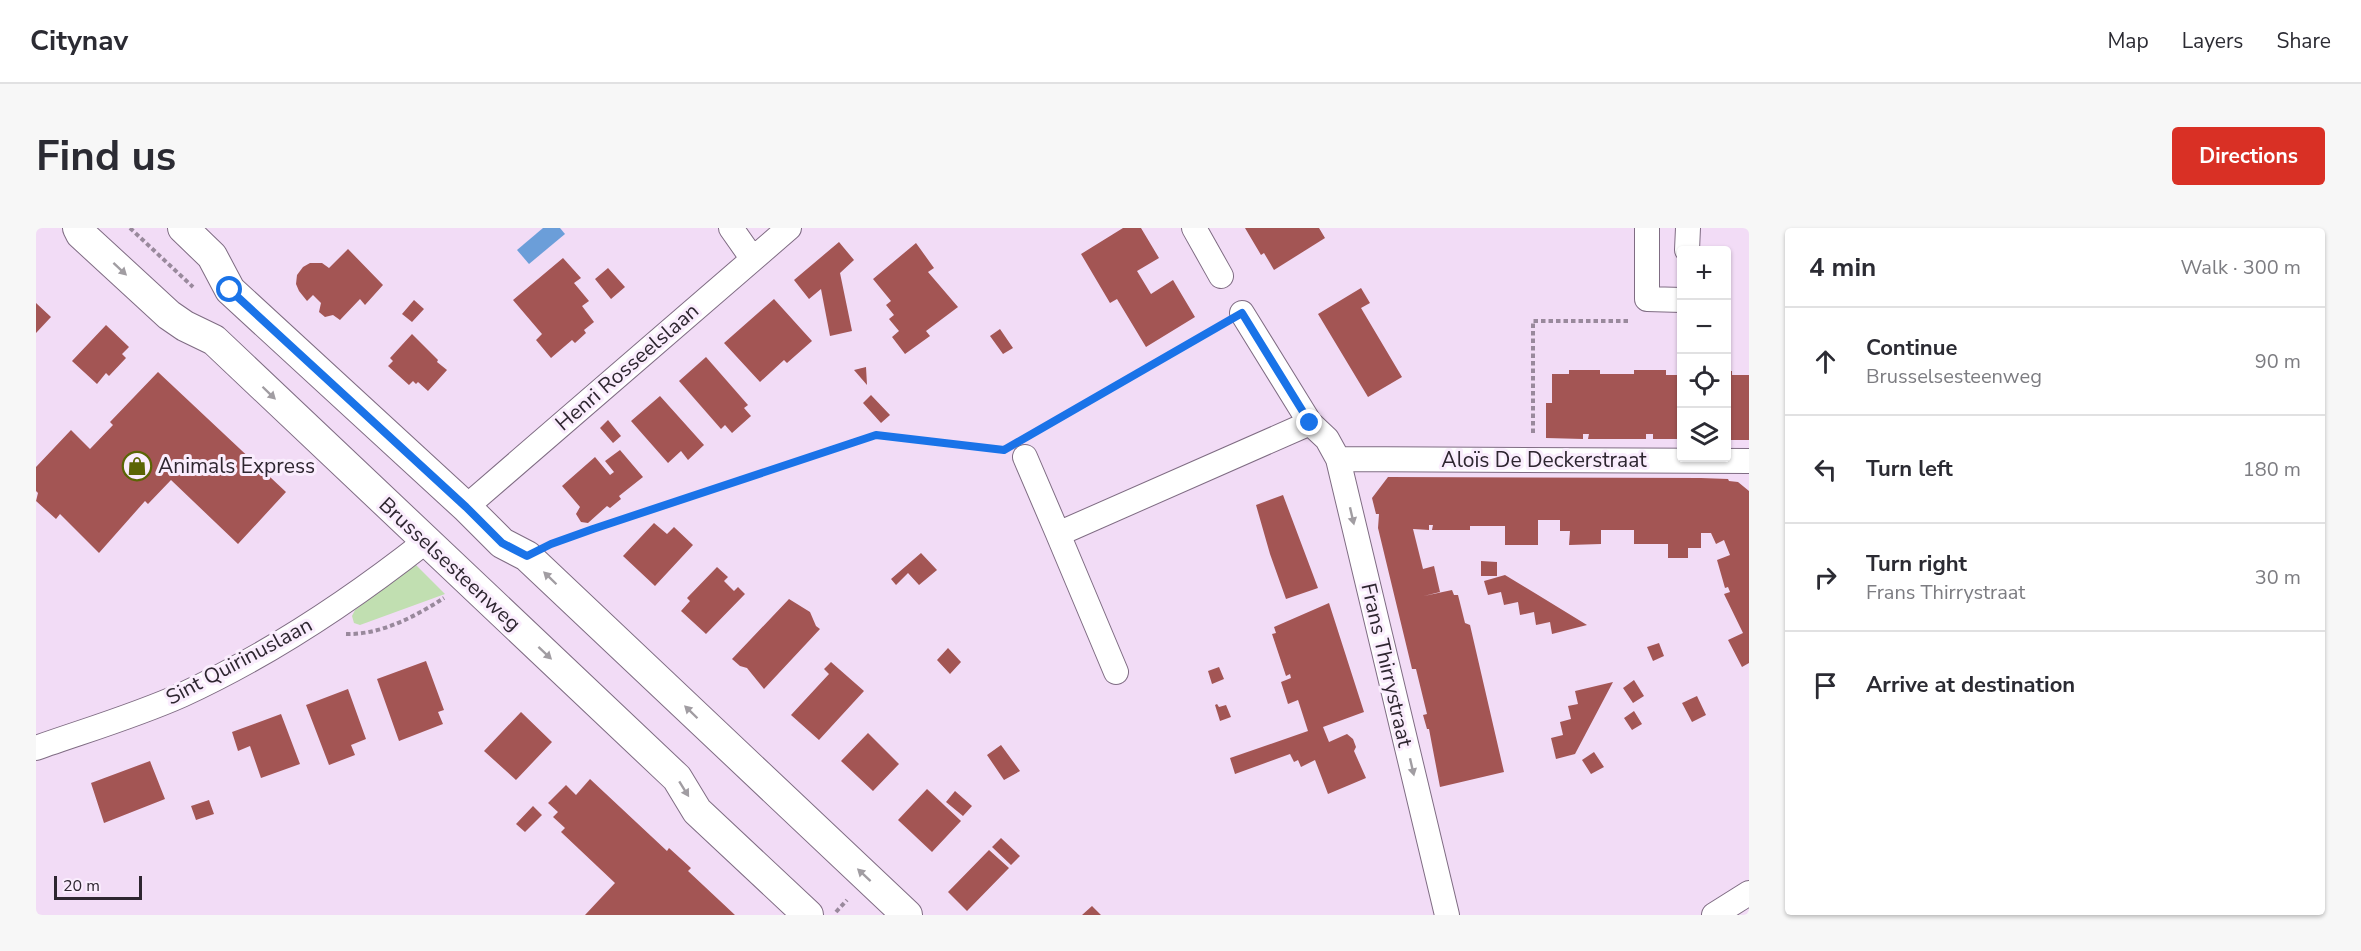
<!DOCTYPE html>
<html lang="en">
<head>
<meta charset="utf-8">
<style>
  :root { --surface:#fff; --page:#f7f7f7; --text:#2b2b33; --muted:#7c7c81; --line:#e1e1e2; --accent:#d93025 }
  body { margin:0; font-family:"Nunito Sans",sans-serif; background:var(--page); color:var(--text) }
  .controls { position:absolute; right:18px; top:18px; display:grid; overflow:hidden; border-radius:6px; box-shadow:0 2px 4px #0004 }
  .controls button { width:54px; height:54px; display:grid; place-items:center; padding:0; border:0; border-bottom:2px solid var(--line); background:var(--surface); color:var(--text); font:30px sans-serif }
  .scale { position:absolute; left:18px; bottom:15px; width:88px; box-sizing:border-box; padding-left:6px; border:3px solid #2e2630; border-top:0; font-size:16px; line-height:21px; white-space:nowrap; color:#2e2630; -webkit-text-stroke:4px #faedfd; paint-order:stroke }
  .stop { position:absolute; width:18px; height:18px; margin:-14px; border:4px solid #1a73e8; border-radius:50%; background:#fff }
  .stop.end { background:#1a73e8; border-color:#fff; box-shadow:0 2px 6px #0008 }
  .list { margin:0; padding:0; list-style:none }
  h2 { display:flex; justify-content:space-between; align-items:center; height:78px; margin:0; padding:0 24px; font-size:26px }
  h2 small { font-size:20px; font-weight:400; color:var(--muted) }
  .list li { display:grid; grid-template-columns:39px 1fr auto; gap:18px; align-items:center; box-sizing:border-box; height:108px; padding:0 24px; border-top:2px solid var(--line) }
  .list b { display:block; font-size:22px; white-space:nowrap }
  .list p { margin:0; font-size:20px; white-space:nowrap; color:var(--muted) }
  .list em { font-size:20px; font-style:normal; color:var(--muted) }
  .icon { flex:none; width:33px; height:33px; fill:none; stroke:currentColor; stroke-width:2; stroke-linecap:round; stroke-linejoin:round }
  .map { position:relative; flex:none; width:1713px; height:687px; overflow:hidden; border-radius:6px }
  header { display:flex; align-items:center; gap:36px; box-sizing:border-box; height:84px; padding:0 30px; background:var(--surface); border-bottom:2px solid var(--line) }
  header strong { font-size:28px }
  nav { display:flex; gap:33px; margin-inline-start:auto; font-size:21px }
  .intro { display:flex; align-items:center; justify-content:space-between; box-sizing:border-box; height:144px; padding:0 36px }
  h1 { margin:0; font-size:42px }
  .button { padding:15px 27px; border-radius:6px; background:var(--accent); color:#fff; font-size:21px; font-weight:700 }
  main { display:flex; gap:36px; padding:0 36px }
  aside { flex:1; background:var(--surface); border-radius:6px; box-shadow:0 2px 4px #0004 }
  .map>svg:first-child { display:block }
</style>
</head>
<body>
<header>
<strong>Citynav</strong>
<nav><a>Map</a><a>Layers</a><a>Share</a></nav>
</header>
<div class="intro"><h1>Find us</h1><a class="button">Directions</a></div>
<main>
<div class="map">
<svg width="1713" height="687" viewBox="0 0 1713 687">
  <rect width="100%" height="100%" fill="#f2dcf6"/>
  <path fill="#c1dfb1" d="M 379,336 L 409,366 L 324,397 L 318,395 L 316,388 L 319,382 Z"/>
  <path fill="#6b9ed9" d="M 507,0 L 524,0 L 529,6 L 493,36 L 481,22 Z"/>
  <path fill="#a35554" d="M 1087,0 L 1105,0 L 1123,30 L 1101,43 L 1115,66 L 1137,52 L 1159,89 L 1110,119 L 1081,71 L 1074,75 L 1045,26 Z
    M 1209,0 L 1283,0 L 1289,10 L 1238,42 L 1228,25 L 1225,27 Z
    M 803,14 L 818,32 L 804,45 L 816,103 L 794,108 L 785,61 L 773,71 L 758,52 Z
    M 880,15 L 898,40 L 892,44 L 922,79 L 890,103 L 894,108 L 869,126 L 856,109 L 863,103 L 853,91 L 858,87 L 850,77 L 855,73 L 837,51 Z
    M 312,21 L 347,57 L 329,77 L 324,71 L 304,92 L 297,87 L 289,89 L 283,84 L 285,75 L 277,67 L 271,73 L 263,63 L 260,56 L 261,47 L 267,39 L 274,35 L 286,35 L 293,40 Z
    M 527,30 L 545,50 L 538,55 L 553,73 L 546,78 L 558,94 L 548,102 L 550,105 L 539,115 L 536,112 L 515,130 L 500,112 L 506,106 L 477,72 Z
    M 572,40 L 589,59 L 575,71 L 559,51 Z
    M 1325,60 L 1334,75 L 1325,80 L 1366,149 L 1332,169 L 1282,86 Z
    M 738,71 L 776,113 L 751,135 L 748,132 L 724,154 L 688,115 Z
    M 378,72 L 388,81 L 376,94 L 366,86 Z
    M 0,75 L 15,89 L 0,105 Z
    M 70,97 L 93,119 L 86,126 L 90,130 L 73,148 L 70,145 L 61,156 L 36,133 Z
    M 964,101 L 977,120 L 967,126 L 954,108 Z
    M 376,106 L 402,132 L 401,134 L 411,142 L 392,163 L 382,154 L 380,156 L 377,153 L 373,157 L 352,138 L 357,133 L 354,130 Z
    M 670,129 L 712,177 L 708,180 L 715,188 L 696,205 L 689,197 L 685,201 L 643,153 Z
    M 830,139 L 831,157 L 818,142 Z
    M 1533,142 L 1564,142 L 1564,146 L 1598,146 L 1598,142 L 1630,142 L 1630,147 L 1646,147 L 1646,211 L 1617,211 L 1617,206 L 1610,206 L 1610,211 L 1552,211 L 1553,206 L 1547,206 L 1547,211 L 1510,210 L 1510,175 L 1516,175 L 1516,146 L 1533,146 Z
    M 1690,143 L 1696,143 L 1696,147 L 1713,147 L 1713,212 L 1690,212 Z
    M 122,144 L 250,264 L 202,316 L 135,252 L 112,276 L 109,273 L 63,325 L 24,286 L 20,291 L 0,273 L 2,265 L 0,263 L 0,239 L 35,202 L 54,221 L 77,197 L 74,194 Z
    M 835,167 L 854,187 L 845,195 L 827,175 Z
    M 624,168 L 668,217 L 652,232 L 645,223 L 632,235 L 595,193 Z
    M 572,192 L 585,208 L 577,215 L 564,200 Z
    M 584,222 L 607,249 L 583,268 L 585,271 L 574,280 L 571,278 L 552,295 L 545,294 L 540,286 L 544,279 L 526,258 L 559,229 L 574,247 L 578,244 L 569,233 Z
    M 1352,249 L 1665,250 L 1692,251 L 1693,253 L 1702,254 L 1713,263 L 1713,435 L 1706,439 L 1692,412 L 1707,405 L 1688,366 L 1694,364 L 1692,359 L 1689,360 L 1681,332 L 1694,327 L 1688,312 L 1680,316 L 1675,305 L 1665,305 L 1665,320 L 1652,320 L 1652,330 L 1632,330 L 1632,316 L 1598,316 L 1598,302 L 1565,302 L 1565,316 L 1533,317 L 1534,303 L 1524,303 L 1524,292 L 1502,292 L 1502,317 L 1469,317 L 1469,298 L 1434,298 L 1434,302 L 1396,302 L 1397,297 L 1393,297 L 1393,302 L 1377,301 L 1387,341 L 1398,338 L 1404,364 L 1388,368 L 1416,362 L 1418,367 L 1422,367 L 1429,395 L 1434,397 L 1468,544 L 1404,559 L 1393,501 L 1391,501 L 1387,487 L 1391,486 L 1380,441 L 1376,441 L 1342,300 L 1343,286 L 1340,286 L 1336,270 Z
    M 1247,267 L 1282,360 L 1250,371 L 1234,326 L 1220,277 Z
    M 618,295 L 631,306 L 638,299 L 657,317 L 619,358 L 587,328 Z
    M 885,325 L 901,342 L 883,357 L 872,345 L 860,357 L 855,351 Z
    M 1445,333 L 1461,334 L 1461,348 L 1445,348 Z
    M 681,339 L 692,349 L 688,353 L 698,363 L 702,359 L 709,366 L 670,406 L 645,383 L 654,373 L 651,370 Z
    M 1469,347 L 1502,367 L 1551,397 L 1516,406 L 1514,394 L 1500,397 L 1498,384 L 1484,387 L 1482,374 L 1468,377 L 1465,364 L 1452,367 L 1448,353 Z
    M 753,371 L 774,384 L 780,398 L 784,401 L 728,461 L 711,440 L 704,438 L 696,431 Z
    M 1293,375 L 1328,484 L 1287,499 L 1293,514 L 1311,506 L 1317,511 L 1320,519 L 1318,523 L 1330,550 L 1292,566 L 1279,532 L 1265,539 L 1262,532 L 1258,534 L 1254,526 L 1199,546 L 1194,530 L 1272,503 L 1262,472 L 1252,476 L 1245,454 L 1255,450 L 1254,446 L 1250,448 L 1236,406 L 1240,405 L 1238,399 Z
    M 1623,415 L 1628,428 L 1617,433 L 1611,419 Z
    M 912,420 L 925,434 L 914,446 L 901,432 Z
    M 390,433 L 408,482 L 402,484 L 407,496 L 363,513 L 341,451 Z
    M 795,434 L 828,463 L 783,512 L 755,487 L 793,446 L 788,441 Z
    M 1183,439 L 1188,451 L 1176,456 L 1172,443 Z
    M 1598,452 L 1608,468 L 1597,475 L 1587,460 Z
    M 1577,454 L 1539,526 L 1520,531 L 1515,510 L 1527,507 L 1524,494 L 1535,491 L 1532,478 L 1542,476 L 1539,463 Z
    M 312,461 L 330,511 L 315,517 L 319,527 L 293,537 L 270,477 Z
    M 1661,468 L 1670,487 L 1656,494 L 1646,475 Z
    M 1181,476 L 1183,479 L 1190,477 L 1195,489 L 1184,493 L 1179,477 Z
    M 1598,483 L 1606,496 L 1596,502 L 1588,490 Z
    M 485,484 L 516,514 L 480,552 L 448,523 Z
    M 245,486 L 264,536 L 225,550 L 214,518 L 202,523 L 196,504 Z
    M 832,505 L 863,536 L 837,563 L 805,533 Z
    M 965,517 L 984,543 L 968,552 L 951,527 Z
    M 1558,524 L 1568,539 L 1555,546 L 1546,532 Z
    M 114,533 L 129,571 L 68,595 L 55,555 Z
    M 554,551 L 631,623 L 633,620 L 655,640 L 652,643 L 699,687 L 549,687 L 579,655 L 525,604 L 529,600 L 517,589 L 522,584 L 512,575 L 530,557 L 540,567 Z
    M 891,561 L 925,593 L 896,624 L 862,592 Z
    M 919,563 L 936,578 L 927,588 L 910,574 Z
    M 173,572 L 178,586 L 160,592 L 155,578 Z
    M 497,578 L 506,587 L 489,604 L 480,596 Z
    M 965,610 L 984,628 L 975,637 L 956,619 Z
    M 953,622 L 973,640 L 931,683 L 912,664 Z
    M 1056,678 L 1065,687 L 1046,687 Z"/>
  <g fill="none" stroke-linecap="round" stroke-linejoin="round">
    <g stroke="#7f6c83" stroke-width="26">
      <path id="minor" d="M 695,0 L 716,30
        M 1158,0 L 1185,48
        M 1611,0 L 1611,71 L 1646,72
        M 1651,22 L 1652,0
        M 1206,85 L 1274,195 L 1291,211 L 1302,231 L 1411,687
        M 989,229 L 1022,306 L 1274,195
        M 1302,231 L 1713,233
        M 430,279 L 753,0
        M 1022,306 L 1080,444
        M 0,520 C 48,503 99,488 146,467 C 233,427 314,373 389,314
        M 1678,687 L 1713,665"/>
    </g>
    <g stroke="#7f6c83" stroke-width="32">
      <path id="tertiary" d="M 42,0 L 45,6 L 133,87 L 149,98 L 178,112 L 641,550 L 661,583 L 772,687
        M 147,0 L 176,28 L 194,62 L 430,279 L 466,315 L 491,328 L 871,687"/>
    </g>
    <path stroke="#99899c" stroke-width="4" stroke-dasharray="4.5 3" stroke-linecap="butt" d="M 94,0 L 157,59
      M 999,204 L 1182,98
      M 1497,205 L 1497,93 L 1594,93
      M 519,315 L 840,207 L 964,222
      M 310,406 C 345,407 380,388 408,370
      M 800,684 L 811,672"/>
    <use href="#minor" stroke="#fff" stroke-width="24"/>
    <use href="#tertiary" stroke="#fff" stroke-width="30"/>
  </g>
  <defs><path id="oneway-solid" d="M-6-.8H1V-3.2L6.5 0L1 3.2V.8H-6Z" transform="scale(1.5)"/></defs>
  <g fill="#a19da2">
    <use href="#oneway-solid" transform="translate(84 41) rotate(43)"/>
    <use href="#oneway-solid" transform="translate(233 165) rotate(44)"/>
    <use href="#oneway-solid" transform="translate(1316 288) rotate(77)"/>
    <use href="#oneway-solid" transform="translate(514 350) rotate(-136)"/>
    <use href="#oneway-solid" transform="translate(509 425) rotate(43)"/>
    <use href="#oneway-solid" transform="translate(655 484) rotate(-136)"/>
    <use href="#oneway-solid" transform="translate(1376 539) rotate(77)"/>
    <use href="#oneway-solid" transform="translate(648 561) rotate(58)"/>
    <use href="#oneway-solid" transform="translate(828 647) rotate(-137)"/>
  </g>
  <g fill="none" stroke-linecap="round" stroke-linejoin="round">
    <path stroke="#1a73e8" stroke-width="8" d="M 194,62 L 430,279 L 466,315 L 491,328 L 515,316 L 557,301 L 840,207 L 968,222 L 1206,85 L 1274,195"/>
  </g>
  <defs>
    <g id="shop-ring" transform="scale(1.5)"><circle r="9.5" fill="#faedfd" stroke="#5b6505" stroke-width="1.5"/><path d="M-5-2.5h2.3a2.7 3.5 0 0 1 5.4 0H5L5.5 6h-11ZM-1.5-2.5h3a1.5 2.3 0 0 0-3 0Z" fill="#5b6505"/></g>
  </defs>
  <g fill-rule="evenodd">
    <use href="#shop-ring" x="101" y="238"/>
  </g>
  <g text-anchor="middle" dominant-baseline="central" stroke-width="6" stroke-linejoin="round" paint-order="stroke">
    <g font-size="21" fill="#2e2630" stroke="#faedfd">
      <text transform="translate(591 139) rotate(-41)">Henri Rosseelslaan</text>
      <text x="1508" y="232">Aloïs De Deckerstraat</text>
      <text transform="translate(414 336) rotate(43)">Brusselsesteenweg</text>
      <text transform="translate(203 433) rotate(-28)">Sint Quirinuslaan</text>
      <text transform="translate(1351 437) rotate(77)">Frans Thirrystraat</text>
    </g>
    <g font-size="21" fill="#2e2630" stroke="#faedfd" text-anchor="start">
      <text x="122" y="238">Animals Express</text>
    </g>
  </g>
</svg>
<div class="controls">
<button>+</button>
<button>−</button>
<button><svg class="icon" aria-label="locate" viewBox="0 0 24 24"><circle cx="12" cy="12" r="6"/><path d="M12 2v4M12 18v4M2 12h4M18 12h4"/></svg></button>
<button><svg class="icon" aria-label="layers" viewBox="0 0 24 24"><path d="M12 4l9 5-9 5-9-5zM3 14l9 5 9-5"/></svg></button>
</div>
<div class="scale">20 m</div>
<div class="stop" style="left:194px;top:62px"></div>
<div class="stop end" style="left:1274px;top:195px"></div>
</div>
<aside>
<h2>4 min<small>Walk · 300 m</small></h2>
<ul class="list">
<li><svg class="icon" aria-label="ahead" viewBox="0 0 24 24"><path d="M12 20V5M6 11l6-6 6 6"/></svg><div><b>Continue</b><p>Brusselsesteenweg</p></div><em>90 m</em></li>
<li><svg class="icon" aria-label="left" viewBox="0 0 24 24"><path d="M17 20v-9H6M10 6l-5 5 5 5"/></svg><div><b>Turn left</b></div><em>180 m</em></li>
<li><svg class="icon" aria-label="right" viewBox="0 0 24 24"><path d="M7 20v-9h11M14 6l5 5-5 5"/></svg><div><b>Turn right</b><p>Frans Thirrystraat</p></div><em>30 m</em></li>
<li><svg class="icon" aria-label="arrive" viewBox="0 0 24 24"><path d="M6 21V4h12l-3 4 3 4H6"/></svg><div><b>Arrive at destination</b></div></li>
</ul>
</aside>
</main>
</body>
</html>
